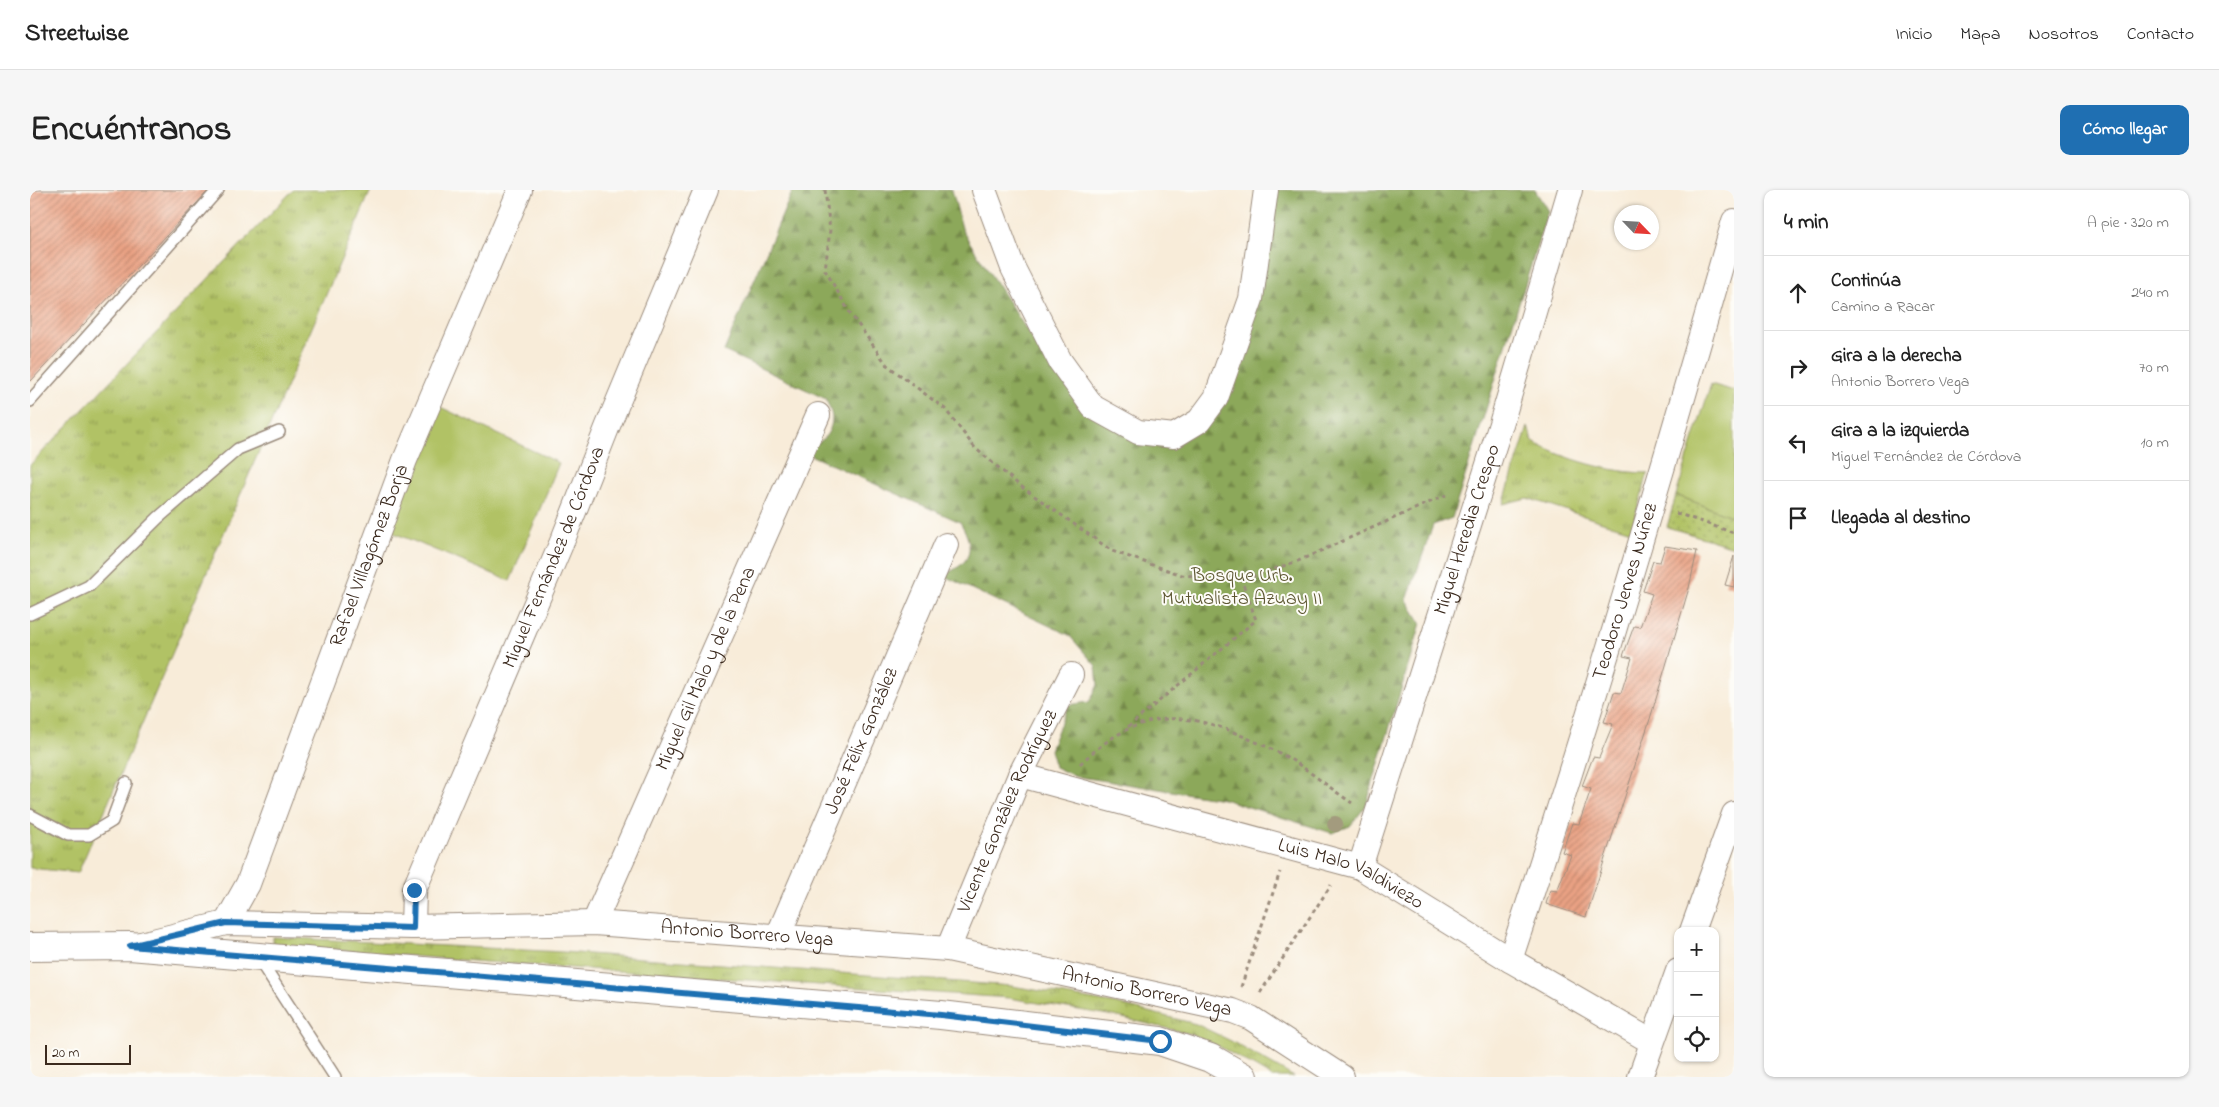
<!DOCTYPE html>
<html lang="es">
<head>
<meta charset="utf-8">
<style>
  :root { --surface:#fff; --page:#f6f6f6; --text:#222; --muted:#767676; --line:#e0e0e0; --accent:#1f6fb2 }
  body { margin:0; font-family:"Indie Flower",sans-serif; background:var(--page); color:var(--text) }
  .controls { position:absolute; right:15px; bottom:15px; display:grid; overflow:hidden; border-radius:10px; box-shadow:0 1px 4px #0004 }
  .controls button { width:45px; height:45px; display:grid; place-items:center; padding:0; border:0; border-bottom:1px solid var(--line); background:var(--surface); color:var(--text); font:25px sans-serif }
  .compass { position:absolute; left:1584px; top:15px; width:45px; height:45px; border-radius:50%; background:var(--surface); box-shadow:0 1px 4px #0004; rotate:115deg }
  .scale { position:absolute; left:15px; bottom:12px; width:86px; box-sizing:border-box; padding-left:5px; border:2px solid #3b2a1e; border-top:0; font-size:14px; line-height:18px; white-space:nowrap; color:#3b2a1e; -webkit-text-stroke:4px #fdfcf7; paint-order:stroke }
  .stop { position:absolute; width:15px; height:15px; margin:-11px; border:4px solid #1f6fb2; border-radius:50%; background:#fff }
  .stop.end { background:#1f6fb2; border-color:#fff; box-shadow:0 1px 5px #0008 }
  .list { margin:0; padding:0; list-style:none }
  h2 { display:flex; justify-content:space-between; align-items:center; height:65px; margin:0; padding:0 20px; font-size:21px }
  h2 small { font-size:16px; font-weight:400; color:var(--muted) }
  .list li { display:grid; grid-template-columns:32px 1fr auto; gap:15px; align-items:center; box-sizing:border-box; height:75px; padding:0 20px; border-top:1px solid var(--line) }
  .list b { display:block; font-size:19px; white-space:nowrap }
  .list p { margin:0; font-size:16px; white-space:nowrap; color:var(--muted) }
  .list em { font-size:16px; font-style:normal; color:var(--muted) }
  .icon { flex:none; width:28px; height:28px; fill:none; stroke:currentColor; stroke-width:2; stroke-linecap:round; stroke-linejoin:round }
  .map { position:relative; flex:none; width:1704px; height:887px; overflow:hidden; border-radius:10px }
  header { display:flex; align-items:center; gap:30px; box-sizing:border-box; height:70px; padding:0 25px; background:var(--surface); border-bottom:1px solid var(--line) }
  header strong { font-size:24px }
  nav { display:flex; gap:28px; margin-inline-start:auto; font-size:18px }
  .intro { display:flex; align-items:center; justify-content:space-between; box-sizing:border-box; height:120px; padding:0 30px }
  h1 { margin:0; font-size:35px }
  .button { padding:12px 22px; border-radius:10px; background:var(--accent); color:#fff; font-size:18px; font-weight:700 }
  main { display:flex; gap:30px; padding:0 30px }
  aside { flex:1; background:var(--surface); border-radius:10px; box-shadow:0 1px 4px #0004 }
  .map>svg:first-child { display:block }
</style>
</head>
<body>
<header>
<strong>Streetwise</strong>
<nav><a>Inicio</a><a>Mapa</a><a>Nosotros</a><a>Contacto</a></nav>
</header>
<div class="intro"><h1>Encuéntranos</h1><a class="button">Cómo llegar</a></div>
<main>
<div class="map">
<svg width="1704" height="887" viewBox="0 0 1704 887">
  <defs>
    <pattern id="grass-tufts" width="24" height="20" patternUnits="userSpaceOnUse" patternTransform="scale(1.25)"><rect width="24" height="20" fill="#b1c265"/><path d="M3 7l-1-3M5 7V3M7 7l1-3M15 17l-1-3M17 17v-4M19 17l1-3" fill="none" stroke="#919e53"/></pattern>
    <pattern id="forest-firs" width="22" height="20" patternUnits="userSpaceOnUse" patternTransform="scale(1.25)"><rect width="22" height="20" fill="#8ca85a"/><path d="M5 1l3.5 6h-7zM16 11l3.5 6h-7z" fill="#74894a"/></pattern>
    <pattern id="park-dots" width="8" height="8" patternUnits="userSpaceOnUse" patternTransform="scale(1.25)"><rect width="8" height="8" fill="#b1c265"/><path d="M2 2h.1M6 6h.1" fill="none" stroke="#919e53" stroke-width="1.8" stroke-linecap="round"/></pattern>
    <pattern id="building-hatch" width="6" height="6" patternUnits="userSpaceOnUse" patternTransform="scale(1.25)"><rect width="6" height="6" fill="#eaa284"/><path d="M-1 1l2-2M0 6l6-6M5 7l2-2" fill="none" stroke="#bf846b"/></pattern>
  </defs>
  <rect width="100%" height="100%" fill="#fdfcf7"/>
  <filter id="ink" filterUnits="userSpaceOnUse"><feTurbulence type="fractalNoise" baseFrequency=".02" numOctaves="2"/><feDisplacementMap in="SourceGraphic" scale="10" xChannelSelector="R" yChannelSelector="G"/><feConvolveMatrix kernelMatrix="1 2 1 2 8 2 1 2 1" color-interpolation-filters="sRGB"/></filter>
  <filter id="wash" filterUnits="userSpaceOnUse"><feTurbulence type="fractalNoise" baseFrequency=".0096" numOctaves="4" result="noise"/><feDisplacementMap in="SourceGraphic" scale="20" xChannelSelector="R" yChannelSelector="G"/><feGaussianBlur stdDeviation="1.12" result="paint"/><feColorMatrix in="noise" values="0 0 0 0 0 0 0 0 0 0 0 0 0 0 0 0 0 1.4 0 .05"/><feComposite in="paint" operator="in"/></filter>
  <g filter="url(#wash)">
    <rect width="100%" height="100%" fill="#f8ecd9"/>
    <path fill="url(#grass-tufts)" stroke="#767642" d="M 263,0 L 341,0 L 48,683 L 0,678 L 0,275 Z
      M 1498,237 L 1503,252 C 1534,269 1582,283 1618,283 L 1601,341 L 1497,308 L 1473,314 Z
      M 243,747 L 533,762 L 982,796 L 1087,814 L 1166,834 L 1201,851 L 1264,887 L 1242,887 L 1192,858 L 1161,844 L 1084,826 L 979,808 L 456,772 L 243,755 Z"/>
    <path fill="url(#forest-firs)" stroke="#64693c" d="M 763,0 L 922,0 L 933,42 L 1017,171 L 1118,254 L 1177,227 L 1245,0 L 1505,0 L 1518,21 L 1422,328 L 1403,335 L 1377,410 L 1391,433 L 1336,616 L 1320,636 L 1302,643 L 1193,609 L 1044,586 L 1025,577 L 1020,560 L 1038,515 L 1059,512 L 1068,495 L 1066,476 L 1039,445 L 912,385 C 942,374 946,359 930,332 L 771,261 C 786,256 802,247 802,228 C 802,223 798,215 796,209 L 694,161 Z"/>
    <path fill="url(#park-dots)" stroke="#767642" d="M 1646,305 L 1701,326 L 1704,318 L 1704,357 L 1637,337 Z"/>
    <path fill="#b1c265" stroke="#767642" d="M 1681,194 L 1704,201 L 1704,318 L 1701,326 L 1646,305 Z
      M 404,214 L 529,273 L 480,391 L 352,338 Z"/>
    <g id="blocks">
      <path fill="url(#building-hatch)" d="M 0,0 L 179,0 L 0,192 Z
        M 1635,356 L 1667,361 L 1659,398 L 1620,529 L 1556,727 L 1516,714 L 1520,700 L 1527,701 L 1541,665 L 1532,662 L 1542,633 L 1549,634 L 1561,599 L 1552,596 L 1563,567 L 1569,568 L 1583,534 L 1574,532 L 1584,502 L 1591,503 L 1602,468 L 1593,466 L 1604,436 L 1610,437 L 1622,404 L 1613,401 L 1623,371 L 1630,372 Z
        M 1704,366 L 1704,397 L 1695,395 Z"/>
    </g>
  </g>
  <g filter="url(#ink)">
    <use href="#blocks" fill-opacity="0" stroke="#9a8b7c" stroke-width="1"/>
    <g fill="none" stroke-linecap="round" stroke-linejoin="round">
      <g stroke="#9a8b7c" stroke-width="14">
        <path id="lane" d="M 0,211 L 188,0
          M 0,424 L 59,396 L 128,328 L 208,259 L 249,242
          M 0,625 L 38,645 L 59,645 L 82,631 L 96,593
          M 228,768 L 305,887"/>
      </g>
      <g stroke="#9a8b7c" stroke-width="26">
        <g id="street">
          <path d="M 954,0 L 983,78 L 1030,171 L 1063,217 L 1108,242 L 1144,246 L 1169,231 L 1186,208 L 1221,109 L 1236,0"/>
          <path id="s1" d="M 990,585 L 1330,677 L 1480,770 L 1622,852"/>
          <path id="s2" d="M 1330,677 L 1471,234 L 1540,0"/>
          <path id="s3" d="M 196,733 L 218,694 L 375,270 L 490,0"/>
          <path id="s4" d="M 564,733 L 788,225"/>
          <path id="s5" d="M 383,737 L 384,700 L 534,347 L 577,238 L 676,0"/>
          <path d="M 1662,741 L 1704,624"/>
          <path id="s6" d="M 748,746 L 916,355"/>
          <path id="s7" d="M 111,754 L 196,733 L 383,737 L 564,733 L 918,759 L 1203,821 L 1221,828 L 1312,887"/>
          <path id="s8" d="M 918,759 L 990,585 L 1041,485"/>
          <path id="s9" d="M 1480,770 C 1561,525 1633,279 1704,31"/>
          <path d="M 1610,887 L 1648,781"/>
        </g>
      </g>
      <g stroke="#9a8b7c" stroke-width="30">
        <path id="secondary" d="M 0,757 L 100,756 L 911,825 L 1130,851 L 1180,868 L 1213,887"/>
      </g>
      <path stroke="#9a8b7c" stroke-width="3" stroke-dasharray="4 4" stroke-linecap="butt" d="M 795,0 L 800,40 L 795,80 L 820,123 L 857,175 L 915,219 L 945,258 L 989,295 L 1082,361 L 1152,385 L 1212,390 L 1268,371 L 1416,305
        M 1646,323 L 1704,343
        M 1098,537 L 1226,430 L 1212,391
        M 1050,574 C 1105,521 1151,517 1219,549 C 1233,555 1247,561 1260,569 C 1281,582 1301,599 1322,613
        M 1211,797 L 1250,682
        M 1230,803 L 1301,695"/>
      <use href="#lane" stroke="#fff" stroke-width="11"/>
      <use href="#street" stroke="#fff" stroke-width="24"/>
      <use href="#secondary" stroke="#fff" stroke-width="28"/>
    </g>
    <circle fill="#a39b7e" cx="1305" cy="634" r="8"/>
  </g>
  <g fill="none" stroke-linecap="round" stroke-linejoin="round" filter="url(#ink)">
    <path stroke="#1f6fb2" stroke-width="6" d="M 384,700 L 383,738 L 196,733 L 100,756 L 911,825 L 1130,851"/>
  </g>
  <g text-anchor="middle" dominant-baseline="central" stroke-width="4" stroke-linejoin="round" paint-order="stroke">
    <g font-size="20" fill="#3b2a1e" stroke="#fdfcf7">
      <text stroke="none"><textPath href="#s2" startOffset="354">Miguel Heredia Crespo</textPath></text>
      <text stroke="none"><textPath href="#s3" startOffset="395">Rafael Villagómez Borja</textPath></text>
      <text stroke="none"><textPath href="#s5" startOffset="398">Miguel Fernández de Córdova</textPath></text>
      <text stroke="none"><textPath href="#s9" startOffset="386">Teodoro Jerves Núñez</textPath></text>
      <text stroke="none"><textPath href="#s4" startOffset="278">Miguel Gil Malo y de la Pena</textPath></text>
      <text stroke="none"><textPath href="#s6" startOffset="212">José Félix González</textPath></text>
      <text stroke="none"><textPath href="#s8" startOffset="150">Vicente González Rodríguez</textPath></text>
      <text stroke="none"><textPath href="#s1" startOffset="346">Luis Malo Valdiviezo</textPath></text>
      <text stroke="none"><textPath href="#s7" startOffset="609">Antonio Borrero Vega</textPath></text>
      <text stroke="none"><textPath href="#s7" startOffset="1014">Antonio Borrero Vega</textPath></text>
    </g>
    <g font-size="20" fill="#5e5833" stroke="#fdfcf7">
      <text x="1212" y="386">Bosque Urb.<tspan x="1212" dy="23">Mutualista Azuay II</tspan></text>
    </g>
  </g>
</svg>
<div class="controls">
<button>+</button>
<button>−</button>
<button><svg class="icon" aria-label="locate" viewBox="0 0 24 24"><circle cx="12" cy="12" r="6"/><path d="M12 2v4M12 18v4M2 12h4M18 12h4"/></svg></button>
</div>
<svg class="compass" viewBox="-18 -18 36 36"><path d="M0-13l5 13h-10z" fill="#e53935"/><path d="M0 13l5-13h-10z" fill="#767676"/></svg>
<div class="scale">20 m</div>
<div class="stop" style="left:1130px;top:851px"></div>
<div class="stop end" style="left:384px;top:700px"></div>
</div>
<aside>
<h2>4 min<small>A pie · 320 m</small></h2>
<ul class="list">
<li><svg class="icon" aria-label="ahead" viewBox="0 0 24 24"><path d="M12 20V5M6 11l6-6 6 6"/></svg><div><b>Continúa</b><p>Camino a Racar</p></div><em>240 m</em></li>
<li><svg class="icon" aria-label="right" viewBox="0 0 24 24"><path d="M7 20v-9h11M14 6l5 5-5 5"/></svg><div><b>Gira a la derecha</b><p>Antonio Borrero Vega</p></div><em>70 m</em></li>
<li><svg class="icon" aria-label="left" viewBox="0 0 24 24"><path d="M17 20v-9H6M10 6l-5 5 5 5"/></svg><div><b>Gira a la izquierda</b><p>Miguel Fernández de Córdova</p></div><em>10 m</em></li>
<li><svg class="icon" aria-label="arrive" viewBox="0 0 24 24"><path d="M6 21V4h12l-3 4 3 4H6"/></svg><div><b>Llegada al destino</b></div></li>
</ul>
</aside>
</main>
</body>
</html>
